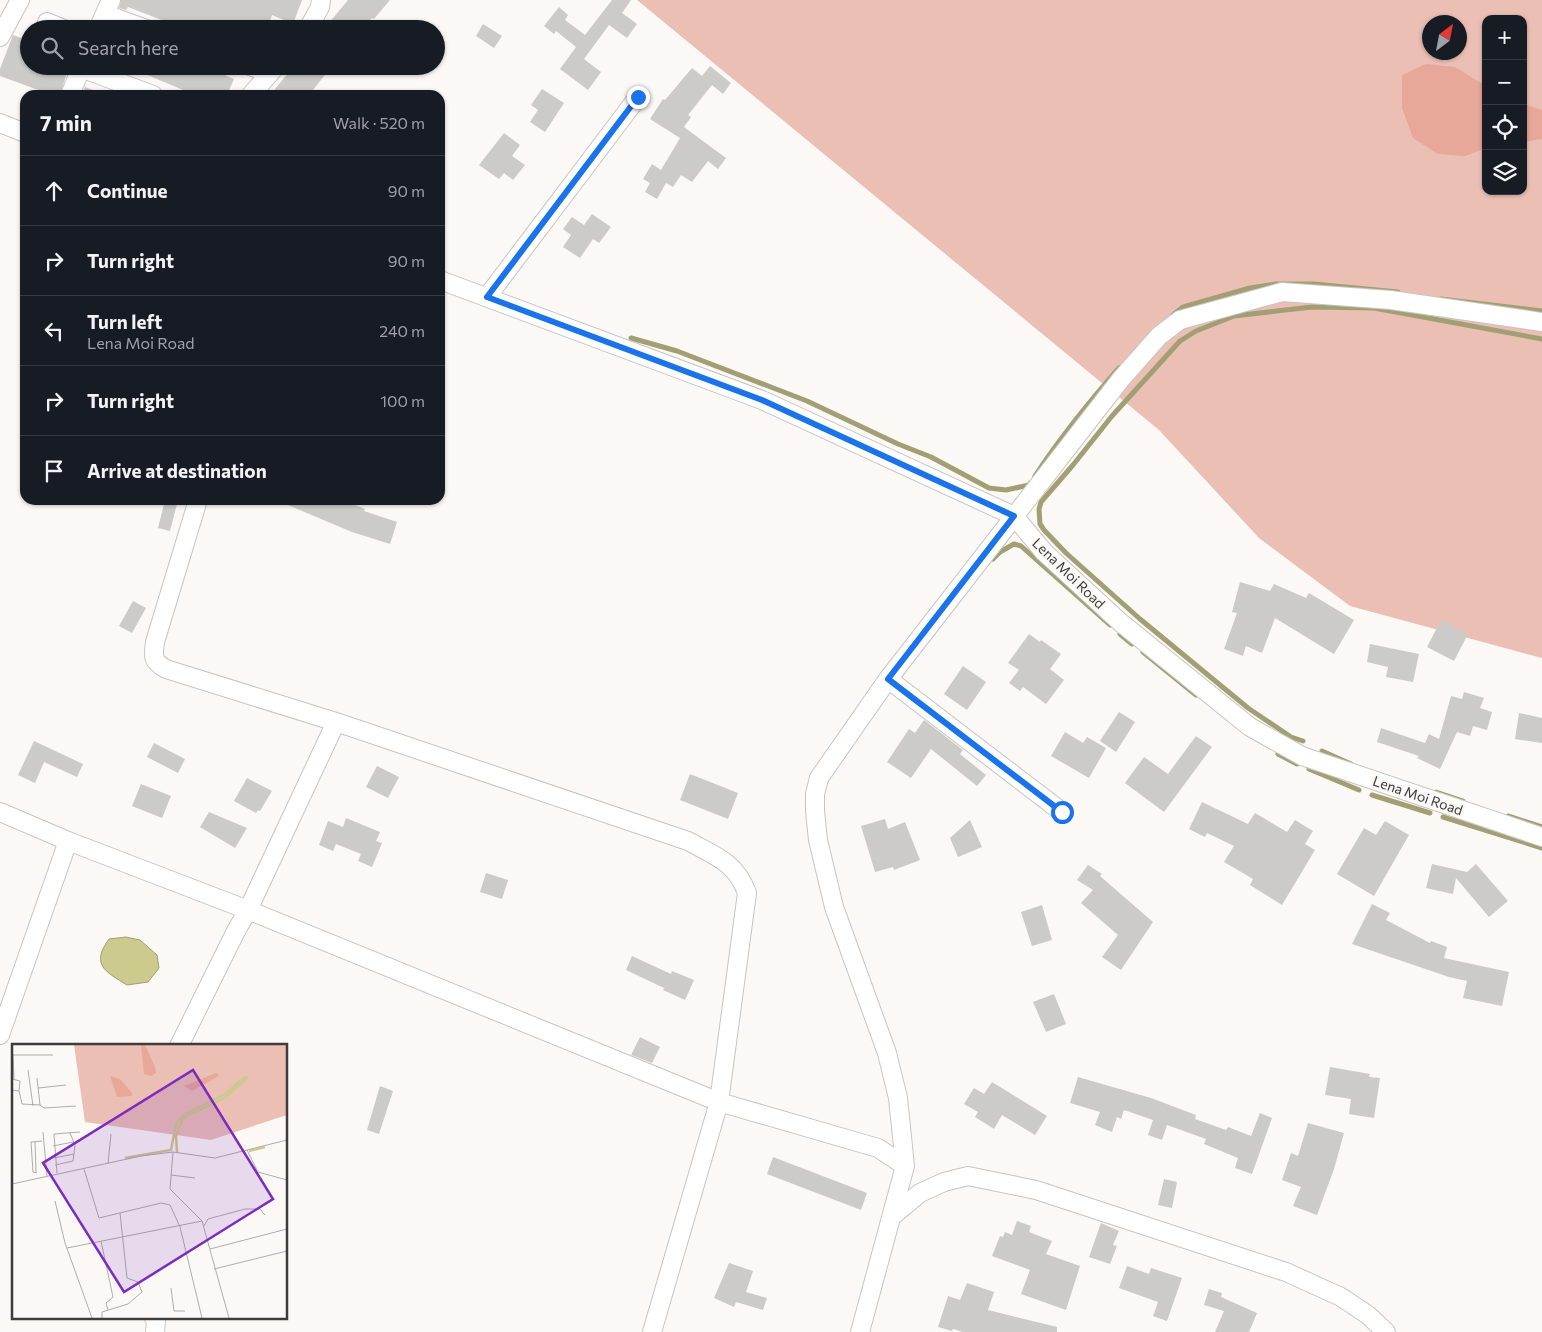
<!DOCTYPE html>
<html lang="en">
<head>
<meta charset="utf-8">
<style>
  :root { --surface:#171b24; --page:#20242c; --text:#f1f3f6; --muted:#9ea1a6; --line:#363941 }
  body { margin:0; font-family:Commissioner,sans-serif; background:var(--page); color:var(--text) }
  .controls { position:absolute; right:15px; top:15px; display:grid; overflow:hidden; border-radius:10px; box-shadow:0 1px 4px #0004 }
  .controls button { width:45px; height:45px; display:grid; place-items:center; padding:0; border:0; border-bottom:1px solid var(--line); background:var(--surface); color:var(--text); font:25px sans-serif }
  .compass { position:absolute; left:1422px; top:15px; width:45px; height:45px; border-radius:50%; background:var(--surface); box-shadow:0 1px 4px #0004; rotate:32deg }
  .stop { position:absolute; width:15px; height:15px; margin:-11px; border:4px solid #1a73e8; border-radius:50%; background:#fff }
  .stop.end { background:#1a73e8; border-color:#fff; box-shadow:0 1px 5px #0008 }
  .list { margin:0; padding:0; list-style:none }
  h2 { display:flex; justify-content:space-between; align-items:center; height:65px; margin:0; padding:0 20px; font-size:21px }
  h2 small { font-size:16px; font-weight:400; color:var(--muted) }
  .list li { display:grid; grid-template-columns:32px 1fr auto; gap:15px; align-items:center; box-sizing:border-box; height:70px; padding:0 20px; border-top:1px solid var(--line) }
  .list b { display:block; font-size:19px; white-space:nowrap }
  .list p { margin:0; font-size:16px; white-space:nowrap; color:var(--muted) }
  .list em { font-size:16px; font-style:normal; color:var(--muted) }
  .icon { flex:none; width:28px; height:28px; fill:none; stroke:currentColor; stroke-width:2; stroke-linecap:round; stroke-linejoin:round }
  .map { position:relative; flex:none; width:1542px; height:1332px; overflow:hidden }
  .search { position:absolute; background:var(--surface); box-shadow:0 1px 4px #0004; left:20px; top:20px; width:425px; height:55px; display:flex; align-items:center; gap:12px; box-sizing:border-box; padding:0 18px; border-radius:28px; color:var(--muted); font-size:19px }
  .panel { position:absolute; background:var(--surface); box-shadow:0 1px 4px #0004; left:20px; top:90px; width:425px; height:415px; border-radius:15px }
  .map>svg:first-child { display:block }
</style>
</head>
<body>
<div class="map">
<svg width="1542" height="1332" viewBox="0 0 1542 1332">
  <rect width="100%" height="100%" fill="#fbf8f5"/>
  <path fill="#ecbfb5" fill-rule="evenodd" d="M 637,0 L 1542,0 L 1542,658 L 1350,606 L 1259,538 L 1159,430 ZM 1486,19 L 1523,19 L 1523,191 L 1486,191 ZM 1430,22 L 1460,22 L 1460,52 L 1430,52 Z"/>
  <path fill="#e7a799" d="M 1426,64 L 1455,67 L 1486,86 L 1486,148 L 1465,156 L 1438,154 L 1413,138 L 1402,108 L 1402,75 Z
    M 1523,104 L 1542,110 L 1542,139 L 1523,142 Z"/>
  <path fill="#cdca8e" stroke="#a29f75" d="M 126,937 L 140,940 L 157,955 L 159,968 L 148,982 L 127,985 C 106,972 90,965 109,939 Z"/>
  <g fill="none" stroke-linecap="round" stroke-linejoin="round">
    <path stroke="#a29f75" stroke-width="5" d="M 1441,299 L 1542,311
      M 1173,315 L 1183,307 L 1250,288 L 1275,284 L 1314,284 L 1398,292
      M 631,338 L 677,351 L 807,401 L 898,444 L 931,457 L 989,488 L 1006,490 L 1029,485 L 1030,483
      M 1035,476 C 1060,438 1089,402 1119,368
      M 993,559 L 1000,552 L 1014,544 L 1021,546 L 1110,625
      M 1120,634 L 1132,644
      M 1143,652 L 1196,695
      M 1303,741 L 1291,737 L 1248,708 L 1140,619 L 1066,553 L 1044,530 L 1040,524 L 1039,509 L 1041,502 L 1073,465 L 1112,416 L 1180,341 L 1196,331 L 1234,316 L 1312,307 L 1374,308 L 1542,339
      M 1322,751 L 1351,764
      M 1278,754 L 1297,764
      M 1309,769 L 1359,790
      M 1436,792 L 1463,801
      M 1372,795 L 1430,813
      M 1508,816 L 1542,827
      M 1443,817 L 1542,848"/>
  </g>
  <path fill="#cccbc7" d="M 121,0 L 302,0 L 293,24 L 272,15 L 267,29 L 185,29 L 128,7 L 126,10 L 119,8 Z
    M 348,0 L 390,0 L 374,19 L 372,18 L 363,29 L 324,29 Z
    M 612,0 L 631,0 L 622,13 L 637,24 L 627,38 L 609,25 L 584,59 L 601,72 L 588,90 L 560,69 L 576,47 L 556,31 L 554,34 L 544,26 L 559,7 L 568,15 L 565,20 L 585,35 Z
    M 483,24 L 502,36 L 494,48 L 476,36 Z
    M 13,35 L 29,41 L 29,66 L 69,66 L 60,95 L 52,95 L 0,76 L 0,69 Z
    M 126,66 L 204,66 L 234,79 L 227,95 L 195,95 Z
    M 294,66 L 332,66 L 309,95 L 270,95 Z
    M 710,66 L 731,83 L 723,94 L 712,85 L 688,115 L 691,117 L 684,127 L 726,158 L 718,169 L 708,161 L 692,182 L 681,175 L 673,187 L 666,183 L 657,199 L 645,192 L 650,183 L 643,179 L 652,164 L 661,170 L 680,138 L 650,119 L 663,99 L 665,100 L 692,68 L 702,76 Z
    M 85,87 L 104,94 L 103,95 L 82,95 Z
    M 542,89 L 564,103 L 545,132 L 530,122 L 538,110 L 531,105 Z
    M 504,133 L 520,145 L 512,156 L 525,165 L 513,180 L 504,173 L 499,179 L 479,165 Z
    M 592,214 L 611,227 L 599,243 L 593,239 L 580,258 L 563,247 L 571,235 L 563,229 L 572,217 L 584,225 Z
    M 165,500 L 178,500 L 170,531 L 158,528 Z
    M 276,500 L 343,500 L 365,509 L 364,511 L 397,522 L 390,544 L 352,532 Z
    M 1240,582 L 1270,591 L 1274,584 L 1306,598 L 1309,593 L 1354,620 L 1334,654 L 1275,618 L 1262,653 L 1246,646 L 1243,656 L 1224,649 L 1237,613 L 1232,612 Z
    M 133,601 L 146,608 L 132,633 L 119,626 Z
    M 1441,620 L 1468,634 L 1454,661 L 1427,647 Z
    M 1029,634 L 1040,642 L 1041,640 L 1061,654 L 1050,669 L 1064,680 L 1046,704 L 1023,687 L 1020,691 L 1009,683 L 1019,670 L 1008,663 Z
    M 1370,644 L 1419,654 L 1413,682 L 1386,677 L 1388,667 L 1367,662 Z
    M 963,666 L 986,682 L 967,710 L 944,694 Z
    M 1464,692 L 1484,698 L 1480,708 L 1492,712 L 1487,730 L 1473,726 L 1470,736 L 1457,732 L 1440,769 L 1417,758 L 1419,756 L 1377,742 L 1381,728 L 1425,743 L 1429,734 L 1439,739 L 1451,696 L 1462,699 Z
    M 1119,712 L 1135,722 L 1116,752 L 1100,741 Z
    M 1519,713 L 1542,718 L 1542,743 L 1515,739 Z
    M 924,720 L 963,750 L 960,754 L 986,775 L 977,786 L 931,749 L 911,778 L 887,762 L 909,729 L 915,733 Z
    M 1065,732 L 1083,743 L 1087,737 L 1106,748 L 1089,778 L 1051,756 Z
    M 1196,736 L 1212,747 L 1164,812 L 1125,783 L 1144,757 L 1168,774 Z
    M 34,741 L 83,764 L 77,777 L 44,762 L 35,783 L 18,775 Z
    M 154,743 L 185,759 L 178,773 L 147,757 Z
    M 377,766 L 399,777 L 388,798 L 366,787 Z
    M 690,774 L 738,793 L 728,819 L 680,800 Z
    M 247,778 L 272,791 L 260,811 L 258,810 L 256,813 L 234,801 Z
    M 141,784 L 171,796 L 162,818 L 132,806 Z
    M 1202,802 L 1248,824 L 1255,813 L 1287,832 L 1295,820 L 1313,831 L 1305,844 L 1315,850 L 1282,905 L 1250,885 L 1253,879 L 1224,862 L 1234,846 L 1207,833 L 1205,837 L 1189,829 Z
    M 209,812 L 247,828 L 235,848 L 200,827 Z
    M 346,818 L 380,832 L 376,841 L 382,843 L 372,867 L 358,861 L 361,854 L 336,844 L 333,851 L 319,845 L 328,821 L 343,827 Z
    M 885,819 L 888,829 L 905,822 L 920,860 L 894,870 L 893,867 L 875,872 L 861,826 Z
    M 970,820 L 982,847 L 958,857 L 950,838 Z
    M 1385,821 L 1409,835 L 1374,896 L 1337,874 L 1364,828 L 1376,835 Z
    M 1432,864 L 1467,872 L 1476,864 L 1508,901 L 1489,917 L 1456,878 L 1453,894 L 1426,888 Z
    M 1088,865 L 1102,874 L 1100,876 L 1153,922 L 1121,970 L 1102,957 L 1118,935 L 1081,903 L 1093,890 L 1077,880 Z
    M 486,873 L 508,880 L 502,899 L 480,892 Z
    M 1372,904 L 1390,913 L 1386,920 L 1430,943 L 1431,941 L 1447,947 L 1444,958 L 1509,972 L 1502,1006 L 1463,998 L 1467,981 L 1449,977 L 1352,944 Z
    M 1042,905 L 1052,940 L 1032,946 L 1021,912 Z
    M 632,956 L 671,974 L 672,971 L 694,980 L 685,1000 L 663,990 L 664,988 L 626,970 Z
    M 1054,994 L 1066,1024 L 1046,1032 L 1033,1002 Z
    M 640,1037 L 660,1047 L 652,1063 L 631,1055 Z
    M 1330,1067 L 1370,1074 L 1369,1077 L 1380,1078 L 1374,1118 L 1349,1114 L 1351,1099 L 1325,1095 Z
    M 1078,1077 L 1151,1098 L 1196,1115 L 1195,1119 L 1226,1130 L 1228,1127 L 1251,1136 L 1260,1113 L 1272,1118 L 1252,1174 L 1235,1168 L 1238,1158 L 1204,1144 L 1206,1139 L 1167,1125 L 1162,1140 L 1148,1135 L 1153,1120 L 1124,1110 L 1121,1119 L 1117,1117 L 1112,1132 L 1095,1125 L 1100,1112 L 1070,1103 Z
    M 992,1082 L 1047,1116 L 1035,1135 L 1002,1115 L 994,1129 L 975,1117 L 978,1112 L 964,1104 L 974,1088 L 984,1094 Z
    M 380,1086 L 393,1091 L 379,1134 L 367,1130 Z
    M 1308,1123 L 1344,1133 L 1334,1169 L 1317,1215 L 1293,1206 L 1301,1187 L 1282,1180 L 1291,1153 L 1298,1156 Z
    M 773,1157 L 867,1193 L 861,1210 L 767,1174 Z
    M 1164,1179 L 1177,1182 L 1172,1208 L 1158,1205 Z
    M 1017,1221 L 1031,1226 L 1029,1232 L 1052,1241 L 1046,1254 L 1080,1266 L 1066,1310 L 1021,1294 L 1030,1270 L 992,1256 L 1000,1236 L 1003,1237 L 1005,1232 L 1012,1235 Z
    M 1101,1223 L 1119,1231 L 1113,1245 L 1117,1246 L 1110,1264 L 1089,1257 Z
    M 729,1263 L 753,1271 L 746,1292 L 767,1298 L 763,1310 L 736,1302 L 734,1307 L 714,1298 Z
    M 1127,1266 L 1149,1274 L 1151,1268 L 1182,1278 L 1167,1321 L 1153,1316 L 1158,1302 L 1119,1288 Z
    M 967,1283 L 994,1292 L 988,1310 L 1057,1327 L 1057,1332 L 963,1332 L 953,1329 L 952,1331 L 938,1327 L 948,1296 L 960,1300 Z
    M 1209,1289 L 1222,1293 L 1221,1297 L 1257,1313 L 1249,1332 L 1215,1332 L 1224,1311 L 1204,1305 Z"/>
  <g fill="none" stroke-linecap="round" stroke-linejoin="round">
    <g stroke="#c8c5c1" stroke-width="20">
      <path id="minor" d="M 105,14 L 146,29
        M 47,22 L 64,29
        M 98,29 L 111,0
        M 308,29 L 320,7 L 321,0
        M 0,37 L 20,0
        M 250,66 L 270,73
        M 81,68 L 153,95
        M 70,95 L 82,66
        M 251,95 L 276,66
        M 0,123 L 25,133
        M 440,280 L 762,400 L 1014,516 L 1044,552 L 1120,622 L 1250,727 L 1302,756 L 1542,837
        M 487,297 L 638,97
        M 198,500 L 155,642 C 153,657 152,661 166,669 L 336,722 L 688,841 C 715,856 736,862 747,893 L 719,1102 L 652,1332
        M 888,679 L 1062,812
        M 0,812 L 68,841 L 248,910 L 719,1102 L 878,1148 L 905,1166
        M 0,1035 L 68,841
        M 179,1046 L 236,931 L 248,910 L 336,722
        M 891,1217 L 920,1193 L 944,1182 L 968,1176 L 1036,1190 L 1286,1272 L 1341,1297 L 1368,1315 L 1386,1332
        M 154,1318 L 156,1321 L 155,1332
        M 860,1332 L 905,1166 L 898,1098 L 887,1053 L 834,907 L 818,840 L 815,811 L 815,794 L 819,778 L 888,679 L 1121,379 L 1159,336 L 1180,320 L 1282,292 L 1391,300 L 1542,322"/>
    </g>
    <use href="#minor" stroke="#fff" stroke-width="18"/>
  </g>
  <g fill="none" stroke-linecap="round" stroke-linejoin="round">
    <path stroke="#1a73e8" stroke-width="6" d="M 638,97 L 487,297 L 762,400 L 1014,516 L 888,679 L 1062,812"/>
  </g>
  <g text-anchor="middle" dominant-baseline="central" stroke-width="5" stroke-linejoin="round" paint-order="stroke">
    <g font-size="14" fill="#3e3c3b" stroke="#fbf8f5">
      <text transform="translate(1069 573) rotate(44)">Lena Moi Road</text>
      <text transform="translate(1418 795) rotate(19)">Lena Moi Road</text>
    </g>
  </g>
  <g transform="translate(12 1044)">
    <rect width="275" height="275" fill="#fbf8f5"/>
    <path d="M 62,1 L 275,1 L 275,71 L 199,96 L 73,78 Z" fill="#ecbfb5"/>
    <path d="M 129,1 L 133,1 L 143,23 L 144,29 L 139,32 L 132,30 ZM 204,29 L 207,31 L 205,33 L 180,47 L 172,42 ZM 98,32 L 108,35 L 120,49 L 120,52 L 105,53 Z" fill="#e7a799"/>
    <path fill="none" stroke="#cdca8e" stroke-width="2.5" d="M 237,107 L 253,103M 165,108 L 164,92 L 170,75 L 214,53 L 236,33M 113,114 L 159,106 L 164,80 L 170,72 L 213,50 L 234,32"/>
    <path fill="none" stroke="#afadab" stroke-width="1" d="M 0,11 L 41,11M 1,11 L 2,35M 16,26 L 21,62M 0,35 L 8,37 L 7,47 L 0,46M 26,44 L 54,41M 7,47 L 10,60 L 28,61 L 25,34M 28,61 L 32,64 L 64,62M 31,88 L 35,132M 23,97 L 24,128M 41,102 L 61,98M 235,106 L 246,128 L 275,136M 161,108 L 158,145 L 190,177 L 217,274M 42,114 L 62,110M 96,119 L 99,90M 43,121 L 61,117 L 63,101 L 58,89M 72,125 L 87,174 L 149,159 L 158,161 L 168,183 L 190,274M 25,129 L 21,128 L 19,98 L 30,97M 45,129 L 42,90 L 68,88M 159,131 L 183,134M 0,140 L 129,112 L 161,108 L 203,114 L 275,96M 43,157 L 53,199 L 80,274M 192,182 L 196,175 L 233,165 L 248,165 L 253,171M 89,197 L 101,253 L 94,259 L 96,266M 55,204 L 190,177M 198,205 L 275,185M 202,225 L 275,207M 159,244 L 162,267 L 173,267M 90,274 L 90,268 L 116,260 L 130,248 L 126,238 L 115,234 L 108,169"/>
    <path fill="#7b2cbf" fill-opacity="0.15" stroke="#7b2cbf" stroke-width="2.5" d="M 181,26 L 261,155 L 112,248 L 31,119 Z"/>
    <rect width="275" height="275" fill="none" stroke="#3e3c3b" stroke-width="2.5"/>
  </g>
</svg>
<div class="controls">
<button>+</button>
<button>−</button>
<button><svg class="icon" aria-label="locate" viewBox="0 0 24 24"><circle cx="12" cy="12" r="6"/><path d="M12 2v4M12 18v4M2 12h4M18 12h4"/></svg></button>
<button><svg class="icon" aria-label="layers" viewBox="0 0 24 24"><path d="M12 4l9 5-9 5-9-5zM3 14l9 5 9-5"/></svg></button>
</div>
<svg class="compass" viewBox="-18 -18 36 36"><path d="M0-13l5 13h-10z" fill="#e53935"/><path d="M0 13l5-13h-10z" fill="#9ea1a6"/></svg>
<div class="stop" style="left:1062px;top:812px"></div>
<div class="stop end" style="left:638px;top:97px"></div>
<div class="search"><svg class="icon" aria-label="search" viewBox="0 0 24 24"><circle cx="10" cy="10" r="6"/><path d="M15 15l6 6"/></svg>Search here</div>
<section class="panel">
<h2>7 min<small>Walk · 520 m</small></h2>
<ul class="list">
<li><svg class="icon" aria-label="ahead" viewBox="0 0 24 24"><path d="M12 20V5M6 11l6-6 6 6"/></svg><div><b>Continue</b></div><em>90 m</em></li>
<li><svg class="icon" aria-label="right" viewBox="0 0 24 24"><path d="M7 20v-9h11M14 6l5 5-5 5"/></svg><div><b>Turn right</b></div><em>90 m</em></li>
<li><svg class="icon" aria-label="left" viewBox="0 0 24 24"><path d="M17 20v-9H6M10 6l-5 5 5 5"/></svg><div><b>Turn left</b><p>Lena Moi Road</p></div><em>240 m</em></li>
<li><svg class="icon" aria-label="right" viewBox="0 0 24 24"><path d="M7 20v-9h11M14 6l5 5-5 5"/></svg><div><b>Turn right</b></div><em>100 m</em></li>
<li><svg class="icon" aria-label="arrive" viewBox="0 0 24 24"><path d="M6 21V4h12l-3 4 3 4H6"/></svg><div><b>Arrive at destination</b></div></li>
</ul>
</section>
</div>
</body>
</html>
